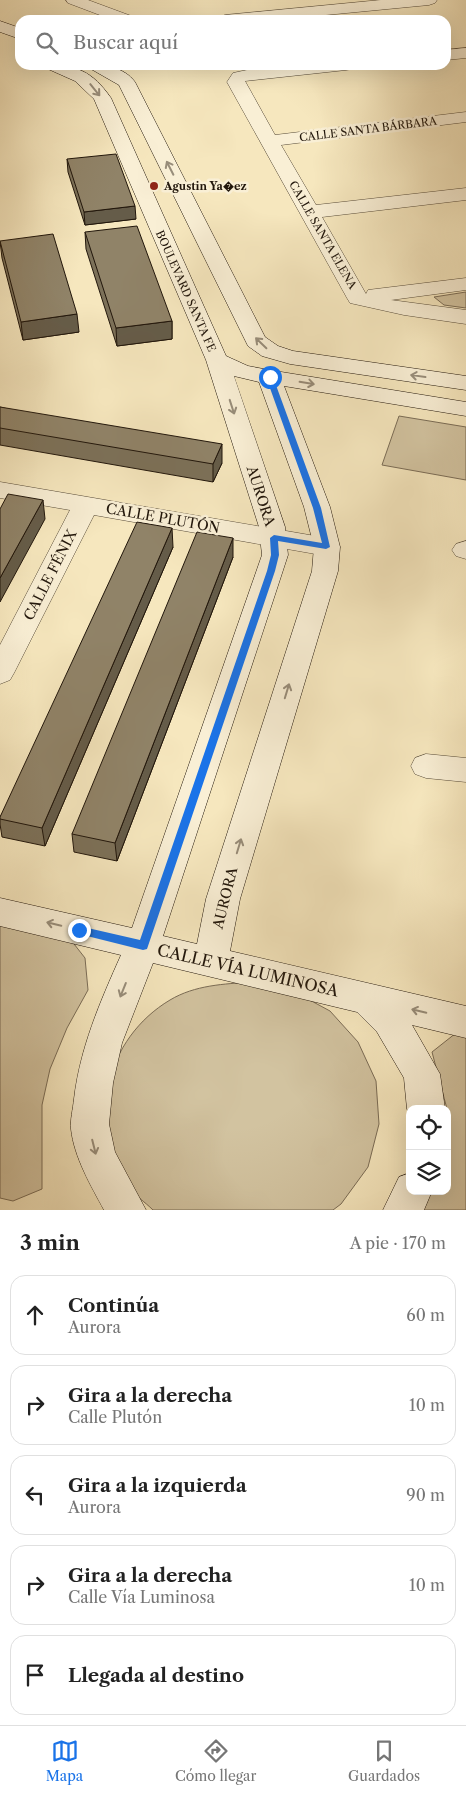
<!DOCTYPE html>
<html lang="es">
<head>
<meta charset="utf-8">
<style>
  :root { --surface:#fff; --page:#f6f6f6; --text:#222; --muted:#767676; --line:#e0e0e0; --accent:#1a73e8 }
  body { margin:0; font-family:"Libre Caslon Text",serif; background:var(--page); color:var(--text) }
  .controls { position:absolute; right:15px; bottom:15px; display:grid; overflow:hidden; border-radius:10px; box-shadow:0 5px 20px #0002 }
  .controls button { width:45px; height:45px; display:grid; place-items:center; padding:0; border:0; border-bottom:1px solid var(--line); background:var(--surface); color:var(--text); font:25px sans-serif }
  .stop { position:absolute; width:15px; height:15px; margin:-11px; border:4px solid #1a73e8; border-radius:50%; background:#fff }
  .stop.end { background:#1a73e8; border-color:#fff; box-shadow:0 1px 5px #0008 }
  .list { margin:0; padding:0; list-style:none }
  h2 { display:flex; justify-content:space-between; align-items:center; height:65px; margin:0; padding:0 20px; font-size:21px }
  h2 small { font-size:16px; font-weight:400; color:var(--muted) }
  .list li { display:grid; grid-template-columns:32px 1fr auto; gap:15px; align-items:center; box-sizing:border-box; height:80px; margin:0 10px 10px; padding:0 10px; border:1px solid var(--line); border-radius:15px }
  .list b { display:block; font-size:19px; white-space:nowrap }
  .list p { margin:0; font-size:16px; white-space:nowrap; color:var(--muted) }
  .list em { font-size:16px; font-style:normal; color:var(--muted) }
  .icon { flex:none; width:28px; height:28px; fill:none; stroke:currentColor; stroke-width:2; stroke-linecap:round; stroke-linejoin:round }
  .map { position:relative; flex:none; width:466px; height:1210px; overflow:hidden }
  .search { position:absolute; background:var(--surface); box-shadow:0 5px 20px #0002; left:15px; right:15px; top:15px; height:55px; display:flex; align-items:center; gap:12px; box-sizing:border-box; padding:0 18px; border-radius:15px; color:var(--muted); font-size:19px }
  .sheet { height:515px; background:var(--surface) }
  nav { display:flex; justify-content:space-around; align-items:center; box-sizing:border-box; height:70px; border-top:1px solid var(--line); background:var(--surface); font-size:14px; color:var(--muted) }
  nav a { display:grid; justify-items:center; gap:2px }
  nav .on { color:var(--accent) }
  .map>svg:first-child { display:block }
</style>
</head>
<body>
<div class="map">
<svg width="466" height="1210" viewBox="0 0 466 1210">
  <rect width="100%" height="100%" fill="#f6e7be"/>
  <filter id="stains"><feTurbulence type="fractalNoise" baseFrequency=".004" numOctaves="4"/><feColorMatrix values="0 0 0 0 .2 0 0 0 0 .09 0 0 0 0 .02 0 0 0 .5 -.17"/></filter>
  <radialGradient id="worn" r=".72"><stop offset=".6" stop-color="#630" stop-opacity="0"/><stop offset="1" stop-color="#630" stop-opacity=".3"/></radialGradient>
  <path fill="#d2c3a0" stroke="#7a6c56" d="M 466,292 L 466,308 L 444,305 L 434,297 Z
    M 399,416 L 466,427 L 466,480 L 382,465 Z
    M 0,919 L 67,935 L 85,958 L 88,990 L 67,1028 L 50,1069 L 42,1105 L 42,1189 L 13,1201 L 0,1198 Z
    M 252,982 L 293,991 L 330,1011 L 358,1042 L 376,1081 L 379,1124 L 368,1167 L 341,1204 L 333,1210 L 153,1210 C 145,1202 134,1195 128,1186 C 84,1123 106,1038 170,1000 C 195,985 224,984 252,982 Z
    M 456,1033 L 466,1035 L 466,1210 L 423,1210 L 431,1191 L 447,1191 L 447,1109 L 432,1052 Z"/>
  <g fill="none" stroke-linecap="round" stroke-linejoin="round">
    <g stroke="#564a38" stroke-width="1">
      <path id="street" d="M 66,0 L 88,0 L 134,17 L 136,20 L 113,20 L 68,3 Z
        M 381,0 L 437,0 L 435,3 L 429,5 L 274,20 L 217,20 L 219,17 L 225,15 Z
        M 466,48 L 466,58 L 446,60 L 446,50 Z
        M 296,65 L 354,65 L 352,69 L 346,70 L 245,81 L 275,135 L 466,112 L 466,122 L 281,145 L 316,205 L 466,188 L 466,200 L 322,217 L 366,294 L 368,290 L 376,289 L 466,278 L 466,290 L 391,300 L 466,310 L 466,324 L 404,315 L 350,303 L 347,298 L 227,82 L 233,73 L 247,70 Z
        M 0,482 L 327,538 L 336,541 L 340,547 L 336,553 L 327,556 L 94,515 L 14,673 L 10,680 L 0,684 L 0,645 L 70,510 L 0,498 Z
        M 466,541 L 466,559 L 456,556 L 452,550 L 456,544 Z
        M 426,754 L 466,758 L 466,782 L 426,778 L 415,774 L 411,766 L 415,758 Z"/>
    </g>
    <g stroke="#21160b" stroke-width="1">
      <path id="secondary" d="M 0,21 L 20,28 L 20,39 L 0,32 Z
        M 46,65 C 77,65 92,71 111,98 L 226,356 L 248,366 L 269,370 L 466,402 L 466,416 L 284,386 L 330,507 L 340,547 L 338,571 L 240,899 L 230,951 L 466,1006 L 466,1038 L 412,1025 L 440,1074 L 445,1109 L 410,1109 L 410,1115 L 407,1109 L 404,1078 L 377,1032 L 357,1012 L 153,963 L 122,1043 L 113,1083 L 109,1124 L 115,1152 L 146,1210 L 104,1210 C 91,1186 74,1157 71,1129 C 70,1120 73,1109 74,1099 C 80,1048 100,1002 121,955 L 0,926 L 0,898 L 132,928 L 262,555 L 259,527 L 206,360 L 94,99 L 75,81 L 48,69 ZM 234,376 L 259,382 L 304,507 L 314,547 L 312,571 L 206,899 L 197,944 L 163,936 L 288,555 L 285,527 Z
        M 89,65 C 105,65 124,67 135,82 L 265,337 L 278,346 L 293,351 L 466,376 L 466,390 L 290,364 L 262,356 L 248,346 L 119,85 L 91,69 Z
        M 410,1173 L 410,1191 L 432,1191 L 424,1210 L 383,1210 L 399,1177 Z"/>
    </g>
    <use href="#street" fill="#f9efd5" fill-rule="evenodd"/>
    <use href="#secondary" fill="#f9efd5" fill-rule="evenodd"/>
  </g>
  <path fill="#7c7159" stroke="#21160b" d="M 67,159 L 136,219 L 85,225 L 68,172 Z
    M 85,232 L 172,321 L 172,339 L 117,346 L 86,249 Z
    M 0,241 L 79,332 L 23,340 L 2,258 Z
    M 0,407 L 222,463 L 213,482 L 0,445 Z
    M 173,547 L 45,846 L 2,837 L 0,824 L 0,817 Z
    M 233,557 L 117,861 L 74,852 L 72,834 Z"/>
  <path fill="#655c49" stroke="#21160b" d="M 135,206 L 136,219 L 85,225 L 84,212 Z
    M 77,314 L 79,332 L 23,340 L 21,322 Z
    M 172,321 L 172,339 L 117,346 L 116,328 Z
    M 222,444 L 222,463 L 213,482 L 213,464 Z
    M 43,500 L 45,519 L 0,602 L 0,578 Z
    M 172,528 L 173,547 L 45,846 L 42,828 Z
    M 233,538 L 233,557 L 117,861 L 115,843 Z"/>
  <path fill="#908368" stroke="#21160b" d="M 116,154 L 135,206 L 84,212 L 67,159 Z
    M 137,226 L 172,321 L 116,328 L 85,232 Z
    M 53,234 L 77,314 L 21,322 L 0,241 Z
    M 0,407 L 222,444 L 213,464 L 0,428 Z
    M 8,494 L 43,500 L 0,578 L 0,509 Z
    M 137,522 L 172,528 L 42,828 L 0,819 L 0,817 Z
    M 197,532 L 233,538 L 115,843 L 72,834 Z"/>
  <defs><path id="oneway-shaft" d="M-6 0H5M1.5-3L5.5 0L1.5 3" fill="none" stroke-width="1.6" stroke-linecap="round" stroke-linejoin="round" transform="scale(1.25)"/></defs>
  <g stroke="#988d7a">
    <use href="#oneway-shaft" transform="translate(95 90) rotate(51)"/>
    <use href="#oneway-shaft" transform="translate(170 168) rotate(-117)"/>
    <use href="#oneway-shaft" transform="translate(261 343) rotate(-136)"/>
    <use href="#oneway-shaft" transform="translate(418 376) rotate(-172)"/>
    <use href="#oneway-shaft" transform="translate(307 383) rotate(9)"/>
    <use href="#oneway-shaft" transform="translate(232 407) rotate(72)"/>
    <use href="#oneway-shaft" transform="translate(287 691) rotate(-73)"/>
    <use href="#oneway-shaft" transform="translate(239 846) rotate(-73)"/>
    <use href="#oneway-shaft" transform="translate(54 924) rotate(-167)"/>
    <use href="#oneway-shaft" transform="translate(123 990) rotate(112)"/>
    <use href="#oneway-shaft" transform="translate(419 1011) rotate(-167)"/>
    <use href="#oneway-shaft" transform="translate(94 1147) rotate(76)"/>
  </g>
  <path fill="#1a73e8" d="M 270,375 L 273,377 L 321,508 L 330,547 L 326,549 L 278,541 L 279,555 L 275,571 L 147,949 L 143,950 L 79,934 L 74,930 L 79,926 L 140,940 L 267,571 L 271,555 L 270,538 L 274,535 L 322,543 L 313,508 L 266,377 Z"/>
  <circle fill="#8f2418" stroke="#f9efd5" stroke-width="2" cx="154" cy="186" r="5"/>
  <g text-anchor="middle" dominant-baseline="central" stroke-width="5" stroke-linejoin="round" paint-order="stroke">
    <g font-size="11" fill="#21160b" stroke="#f9efd5">
      <text transform="translate(368 129) rotate(-7)">CALLE SANTA BÁRBARA</text>
      <text transform="translate(323 235) rotate(60)">CALLE SANTA ELENA</text>
      <text transform="translate(186 291) rotate(66)">BOULEVARD SANTA FE</text>
    </g>
    <g font-size="11" font-weight="bold" fill="#21160b" stroke="#f9efd5" text-anchor="start">
      <text x="164" y="186">Agustin Ya�ez</text>
    </g>
    <g font-size="14" fill="#21160b" stroke="#f9efd5">
      <text transform="translate(261 496) rotate(72)">AURORA</text>
      <text transform="translate(163 518) rotate(10)">CALLE PLUTÓN</text>
      <text transform="translate(50 575) rotate(-63)">CALLE FÉNIX</text>
      <text transform="translate(225 898) rotate(-76)">AURORA</text>
    </g>
    <g font-size="16" fill="#21160b" stroke="#f9efd5">
      <text transform="translate(248 970) rotate(13)">CALLE VÍA LUMINOSA</text>
    </g>
  </g>
  <rect width="100%" height="100%" filter="url(#stains)"/>
  <rect width="100%" height="100%" fill="url(#worn)"/>
</svg>
<div class="controls">
<button><svg class="icon" aria-label="locate" viewBox="0 0 24 24"><circle cx="12" cy="12" r="6"/><path d="M12 2v4M12 18v4M2 12h4M18 12h4"/></svg></button>
<button><svg class="icon" aria-label="layers" viewBox="0 0 24 24"><path d="M12 4l9 5-9 5-9-5zM3 14l9 5 9-5"/></svg></button>
</div>
<div class="stop" style="left:270px;top:377px"></div>
<div class="stop end" style="left:79px;top:930px"></div>
<div class="search"><svg class="icon" aria-label="search" viewBox="0 0 24 24"><circle cx="10" cy="10" r="6"/><path d="M15 15l6 6"/></svg>Buscar aquí</div>
</div>
<section class="sheet">
<h2>3 min<small>A pie · 170 m</small></h2>
<ul class="list">
<li><svg class="icon" aria-label="ahead" viewBox="0 0 24 24"><path d="M12 20V5M6 11l6-6 6 6"/></svg><div><b>Continúa</b><p>Aurora</p></div><em>60 m</em></li>
<li><svg class="icon" aria-label="right" viewBox="0 0 24 24"><path d="M7 20v-9h11M14 6l5 5-5 5"/></svg><div><b>Gira a la derecha</b><p>Calle Plutón</p></div><em>10 m</em></li>
<li><svg class="icon" aria-label="left" viewBox="0 0 24 24"><path d="M17 20v-9H6M10 6l-5 5 5 5"/></svg><div><b>Gira a la izquierda</b><p>Aurora</p></div><em>90 m</em></li>
<li><svg class="icon" aria-label="right" viewBox="0 0 24 24"><path d="M7 20v-9h11M14 6l5 5-5 5"/></svg><div><b>Gira a la derecha</b><p>Calle Vía Luminosa</p></div><em>10 m</em></li>
<li><svg class="icon" aria-label="arrive" viewBox="0 0 24 24"><path d="M6 21V4h12l-3 4 3 4H6"/></svg><div><b>Llegada al destino</b></div></li>
</ul>
</section>
<nav>
<a class="on"><svg class="icon" aria-label="map" viewBox="0 0 24 24"><path d="M3 6l6-2 6 2 6-2v14l-6 2-6-2-6 2zM9 4v14M15 6v14"/></svg>Mapa</a>
<a><svg class="icon" aria-label="directions" viewBox="0 0 24 24"><path d="M12 3l9 9-9 9-9-9zM9 14v-3h6M13 9l2 2-2 2"/></svg>Cómo llegar</a>
<a><svg class="icon" aria-label="saved" viewBox="0 0 24 24"><path d="M7 4h10v16l-5-4-5 4z"/></svg>Guardados</a>
</nav>
</body>
</html>
